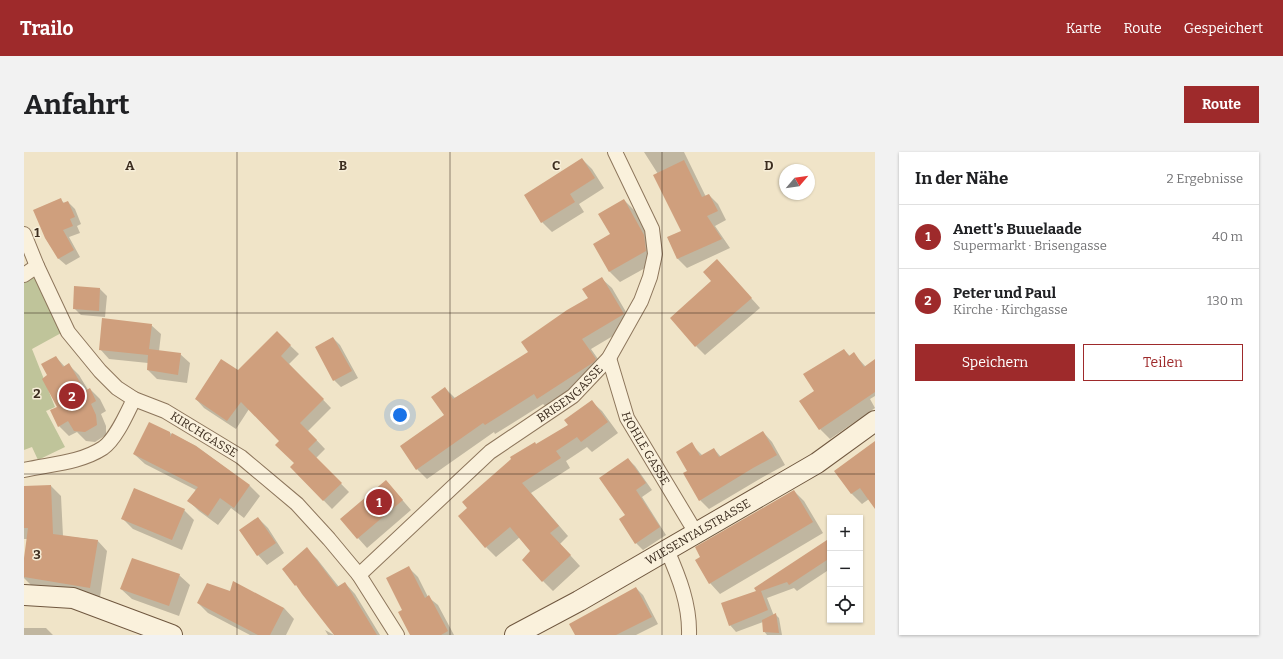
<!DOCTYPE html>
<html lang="de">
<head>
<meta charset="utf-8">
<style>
  :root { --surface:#fff; --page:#f2f2f2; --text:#202124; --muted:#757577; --line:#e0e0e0; --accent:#9e2a2b }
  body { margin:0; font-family:Bitter,serif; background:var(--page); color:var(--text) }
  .controls { position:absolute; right:12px; bottom:12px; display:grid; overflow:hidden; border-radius:0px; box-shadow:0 1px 3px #0004 }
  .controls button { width:36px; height:36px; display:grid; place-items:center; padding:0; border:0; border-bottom:1px solid var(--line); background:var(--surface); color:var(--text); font:20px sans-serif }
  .compass { position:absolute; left:755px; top:12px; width:36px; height:36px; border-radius:50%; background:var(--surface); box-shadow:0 1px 3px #0004; rotate:61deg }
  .you { position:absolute; left:376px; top:263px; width:14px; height:14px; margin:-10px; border:3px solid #fff; border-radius:50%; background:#1a73e8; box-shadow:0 0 0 6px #1a73e833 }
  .badge { display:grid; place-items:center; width:26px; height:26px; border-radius:50%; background:var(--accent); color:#fff; font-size:13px; font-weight:700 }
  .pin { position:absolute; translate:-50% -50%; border:2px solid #fff; box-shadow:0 1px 4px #0006 }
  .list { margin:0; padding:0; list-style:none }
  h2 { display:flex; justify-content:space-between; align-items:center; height:52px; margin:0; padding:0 16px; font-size:17px }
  h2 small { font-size:13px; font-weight:400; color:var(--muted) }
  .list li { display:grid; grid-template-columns:26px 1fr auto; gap:12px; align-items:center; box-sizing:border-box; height:64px; padding:0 16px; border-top:1px solid var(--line) }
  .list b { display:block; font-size:15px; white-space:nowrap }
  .list p { margin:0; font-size:13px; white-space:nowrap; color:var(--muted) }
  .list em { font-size:13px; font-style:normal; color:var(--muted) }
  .actions { display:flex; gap:8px; padding:12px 16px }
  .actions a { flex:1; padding:9px 0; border:1px solid var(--accent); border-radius:0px; text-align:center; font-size:14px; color:var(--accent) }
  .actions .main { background:var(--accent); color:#fff }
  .icon { flex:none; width:22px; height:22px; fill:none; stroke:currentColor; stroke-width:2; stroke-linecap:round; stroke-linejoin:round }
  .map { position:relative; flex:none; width:851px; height:483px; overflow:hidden; border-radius:0px }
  header { display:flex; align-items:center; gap:24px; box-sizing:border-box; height:56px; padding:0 20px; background:var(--accent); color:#fff }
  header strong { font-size:19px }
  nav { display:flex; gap:22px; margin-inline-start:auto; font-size:14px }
  .intro { display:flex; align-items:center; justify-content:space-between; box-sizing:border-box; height:96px; padding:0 24px }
  h1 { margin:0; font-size:28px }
  .button { padding:10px 18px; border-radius:0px; background:var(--accent); color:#fff; font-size:14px; font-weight:700 }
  main { display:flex; gap:24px; padding:0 24px }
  aside { flex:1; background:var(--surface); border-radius:0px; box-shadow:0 1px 3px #0004 }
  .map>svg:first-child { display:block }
</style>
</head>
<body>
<header>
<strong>Trailo</strong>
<nav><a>Karte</a><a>Route</a><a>Gespeichert</a></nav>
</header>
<div class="intro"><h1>Anfahrt</h1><a class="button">Route</a></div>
<main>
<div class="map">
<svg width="851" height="483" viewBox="0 0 851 483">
  <rect width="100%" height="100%" fill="#f0e4c8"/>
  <path fill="#bfc49a" d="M 12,121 L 39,180 L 8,197 L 31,255 L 22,259 L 41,295 L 14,308 L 8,295 L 0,298 L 0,130 Z"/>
  <path fill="#0003" d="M 620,0 L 660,0 L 682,45 L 685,43 L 694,52 L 702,68 L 691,74 L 706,96 L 663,116 L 654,107 L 644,86 L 658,80 L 634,22 Z
    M 558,7 L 568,17 L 580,36 L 555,52 L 560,60 L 528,80 L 518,70 Z
    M 37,48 L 41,52 L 44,50 L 51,57 L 57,72 L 53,74 L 56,81 L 45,85 L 56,105 L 42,113 L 35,107 L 21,85 Z
    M 600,48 L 610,58 L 630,94 L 632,110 L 596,130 L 586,120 L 587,82 Z
    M 702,118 L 736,156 L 681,203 L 672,194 Z
    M 578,127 L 588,136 L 609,172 L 567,197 L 581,217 L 524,256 L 519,252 L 471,282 L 470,280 L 403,327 L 393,317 L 422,264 L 421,236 L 431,246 L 505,201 L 565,146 Z
    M 76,137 L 83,144 L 81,165 L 57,163 L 50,156 Z
    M 127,173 L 137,182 L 135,199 L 156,202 L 166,211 L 163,231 L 133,227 L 124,218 L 124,211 L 85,207 L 76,197 Z
    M 253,181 L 275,202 L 265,212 L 307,256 L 284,279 L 301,297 L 292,306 L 325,340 L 308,357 L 267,315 L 271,311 L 256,289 L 225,257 L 212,277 L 180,256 L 172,247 L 214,219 Z
    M 309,186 L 316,193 L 334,226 L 317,235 L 310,228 Z
    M 820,198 L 826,204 L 830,202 L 842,215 L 851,209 L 851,244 L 846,247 L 851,256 L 806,287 L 796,277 L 777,249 L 792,239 Z
    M 32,205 L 41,215 L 45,213 L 55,223 L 64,238 L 66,237 L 76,247 L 82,259 L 77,262 L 82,274 L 82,283 L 71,290 L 62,289 L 53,280 L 45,284 L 35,274 L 34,255 L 25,223 Z
    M 567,249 L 578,259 L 594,281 L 568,300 L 563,295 L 542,309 L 546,316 L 507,341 L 544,384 L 536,392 L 556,414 L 529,439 L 519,429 L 507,399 L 496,385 L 472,405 L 462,395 L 513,293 L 545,273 Z
    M 739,280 L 748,290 L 761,313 L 739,325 L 685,357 L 676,348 L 665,319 L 667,292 L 679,304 L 690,297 L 697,305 Z
    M 146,281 L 172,294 L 226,334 L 236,344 L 220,366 L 207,356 L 194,373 L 175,359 L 165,349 L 172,338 L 121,312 L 110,302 Z
    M 851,295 L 851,353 L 845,347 L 838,352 L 828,342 L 811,319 Z
    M 604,307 L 611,314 L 628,338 L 618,345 L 642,383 L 619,398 L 612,391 L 602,363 Z
    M 362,329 L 387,358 L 343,396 L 317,367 Z
    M 27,334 L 37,344 L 39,384 L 73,388 L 83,399 L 76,445 L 9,435 L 0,426 L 0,413 L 4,387 L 0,387 L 0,335 Z
    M 770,339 L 780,349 L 799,381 L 696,442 L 686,431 Z
    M 160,358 L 170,368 L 158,398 L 109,377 L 99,367 Z
    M 234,366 L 244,376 L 260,401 L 243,413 L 234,403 Z
    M 806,387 L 806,417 L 773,439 L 770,436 L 743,446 L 750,464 L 752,463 L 755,466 L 758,483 L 743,483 L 740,479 L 739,470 L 712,480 L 706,473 L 734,440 Z
    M 283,397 L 293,407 L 315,435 L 321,431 L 331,442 L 356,483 L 311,483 Z
    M 385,416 L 394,425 L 404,445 L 414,453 L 430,483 L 388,483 L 380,458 Z
    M 155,423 L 166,433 L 155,464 L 108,447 L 97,437 Z
    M 612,436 L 619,443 L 634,472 L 612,483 L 552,483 Z
    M 174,451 L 260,456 L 270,467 L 262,483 L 226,483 L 184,461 Z
    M 0,476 L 22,476 L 29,483 L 0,483 Z
    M 301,478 L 310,483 L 304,483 Z"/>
  <path fill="#cf9f7d" d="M 558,6 L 571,26 L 546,42 L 551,50 L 517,71 L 500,43 Z
    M 660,8 L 678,45 L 685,42 L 694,59 L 683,64 L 698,87 L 653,107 L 643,85 L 657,79 L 629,23 Z
    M 37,46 L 39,51 L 44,49 L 51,65 L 46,67 L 49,74 L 39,78 L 50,98 L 34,107 L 21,86 L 9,58 Z
    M 600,47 L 620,83 L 622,99 L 585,120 L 569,92 L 586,82 L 574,62 Z
    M 693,107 L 728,146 L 671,195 L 646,166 L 687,129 L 679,120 Z
    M 578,125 L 600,162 L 558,187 L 572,207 L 570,210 L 513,247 L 510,242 L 461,273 L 459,271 L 392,318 L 376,294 L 420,263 L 407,245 L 421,235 L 429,247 L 504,200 L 497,190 L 543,158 L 564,146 L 558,137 Z
    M 50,134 L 76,136 L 75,159 L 49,157 Z
    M 78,166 L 128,172 L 125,197 L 157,201 L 154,223 L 123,218 L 124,203 L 75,198 Z
    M 253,179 L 267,193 L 257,204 L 300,247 L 276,271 L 293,288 L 284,297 L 318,331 L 299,349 L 266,315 L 270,311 L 251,293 L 255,289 L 217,250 L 203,269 L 171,247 L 197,207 L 214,218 Z
    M 309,185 L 328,219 L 309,229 L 291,195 Z
    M 820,197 L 825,204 L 830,200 L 840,215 L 851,207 L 851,240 L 795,278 L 775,249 L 790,239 L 779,222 Z
    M 32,204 L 39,215 L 45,211 L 61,239 L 66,236 L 72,249 L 67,252 L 72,263 L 73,273 L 61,280 L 50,279 L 44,269 L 34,275 L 26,258 L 33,255 L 18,227 L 23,223 L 17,212 Z
    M 568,248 L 584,270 L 557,290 L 553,285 L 532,299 L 537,306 L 498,331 L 535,374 L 526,381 L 547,403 L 518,430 L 498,408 L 506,399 L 486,375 L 461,396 L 434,364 L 443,356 L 438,350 L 487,307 L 486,305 L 511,290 L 512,292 L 544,273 L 540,268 Z
    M 125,270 L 146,280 L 146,285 L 148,281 L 172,294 L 226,333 L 210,356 L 196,346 L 184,364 L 163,349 L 174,335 L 109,302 Z
    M 739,279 L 753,303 L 729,316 L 675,349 L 659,321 L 663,319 L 652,300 L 668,290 L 676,304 L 690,296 L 695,305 Z
    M 851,289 L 851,357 L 836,336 L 827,342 L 810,319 Z
    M 604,306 L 622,331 L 612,338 L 636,375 L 611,392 L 595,367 L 601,363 L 575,326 Z
    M 362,328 L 379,348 L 333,387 L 316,367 Z
    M 27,333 L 29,382 L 74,388 L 66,436 L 0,425 L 0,406 L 4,376 L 0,376 L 0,334 Z
    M 110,336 L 161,357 L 148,388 L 97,367 Z
    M 770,338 L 789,370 L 685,432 L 671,408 L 676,405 L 671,395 Z
    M 234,365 L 252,391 L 233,404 L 215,378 Z
    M 806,386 L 806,406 L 765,433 L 763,430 L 737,439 L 744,458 L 705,474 L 697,451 L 732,439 L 730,436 Z
    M 283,395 L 313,435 L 321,430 L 353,483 L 310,483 L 278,442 L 272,433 L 271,434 L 258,417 Z
    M 108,406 L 156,422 L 145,454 L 96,437 Z
    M 385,414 L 401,446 L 405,443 L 424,479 L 417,483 L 386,483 L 374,460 L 378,458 L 362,426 Z
    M 209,429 L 260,456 L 246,483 L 234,483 L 173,451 L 183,431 L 206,439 Z
    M 612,435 L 628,465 L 592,483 L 551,483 L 545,472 Z
    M 752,461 L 755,481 L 739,480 L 738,468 Z"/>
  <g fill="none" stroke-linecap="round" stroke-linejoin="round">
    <g stroke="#8d765c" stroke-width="16">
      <g id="street">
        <path id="s1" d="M 0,82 L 13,114 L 44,180 L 76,219 L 93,236 L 110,247 L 141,259 L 217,305 L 273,352 L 305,387 L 335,423 L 373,483"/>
        <path d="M 0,123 L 13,114"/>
        <path id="s2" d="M 585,206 L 603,266 L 672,381"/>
        <path d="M 0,318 C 26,312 56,311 79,296 C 92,287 103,261 110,247"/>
        <path d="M 643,398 C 655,425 666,453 665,483"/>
        <path id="s3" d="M 335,423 L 466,300 L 549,244 L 585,206 L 617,149 L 626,125 L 631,102 L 628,77 L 591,0"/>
      </g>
    </g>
    <g stroke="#6f573f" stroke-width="22">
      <g id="secondary">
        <path d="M 0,443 L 49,446 L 148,483"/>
        <path id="s4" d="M 491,483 L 555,449 L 793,311 L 851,269"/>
      </g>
    </g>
    <use href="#street" stroke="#faf1dc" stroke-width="14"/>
    <use href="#secondary" stroke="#faf1dc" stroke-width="20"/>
  </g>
  <path fill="none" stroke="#3d2e20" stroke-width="1" stroke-opacity="0.55" d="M 213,0 L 213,483M 426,0 L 426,483M 638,0 L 638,483M 0,161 L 851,161M 0,322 L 851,322"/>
  <g text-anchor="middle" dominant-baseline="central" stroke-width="3" stroke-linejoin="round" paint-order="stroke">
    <g font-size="12" fill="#3d2e20" stroke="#f7eed8">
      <text stroke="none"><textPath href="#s3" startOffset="279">BRISENGASSE</textPath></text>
      <text stroke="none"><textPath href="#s1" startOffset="281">KIRCHGASSE</textPath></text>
      <text stroke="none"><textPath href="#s2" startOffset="98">HOHLE GASSE</textPath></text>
      <text stroke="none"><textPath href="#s4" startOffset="210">WIESENTALSTRASSE</textPath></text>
    </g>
  </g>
  <g font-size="13" text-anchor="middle" font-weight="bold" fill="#3d2e20" stroke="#f7eed8" stroke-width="3" stroke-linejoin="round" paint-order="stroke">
    <text x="106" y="18">A</text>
    <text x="319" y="18">B</text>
    <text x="532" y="18">C</text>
    <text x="745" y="18">D</text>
    <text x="13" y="85">1</text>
    <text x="13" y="246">2</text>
    <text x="13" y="407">3</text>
  </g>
</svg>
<div class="controls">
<button>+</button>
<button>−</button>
<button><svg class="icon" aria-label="locate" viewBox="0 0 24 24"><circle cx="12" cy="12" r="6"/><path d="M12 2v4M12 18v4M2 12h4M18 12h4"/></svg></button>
</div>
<svg class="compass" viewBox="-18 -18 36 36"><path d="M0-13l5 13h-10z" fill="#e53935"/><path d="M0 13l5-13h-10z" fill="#757577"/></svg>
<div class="you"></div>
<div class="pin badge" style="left:355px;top:350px">1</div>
<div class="pin badge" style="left:48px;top:244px">2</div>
</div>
<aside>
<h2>In der Nähe<small>2 Ergebnisse</small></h2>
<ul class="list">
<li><span class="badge">1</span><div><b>Anett's Buuelaade</b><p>Supermarkt · Brisengasse</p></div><em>40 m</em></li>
<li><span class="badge">2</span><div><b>Peter und Paul</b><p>Kirche · Kirchgasse</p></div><em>130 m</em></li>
</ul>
<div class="actions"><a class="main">Speichern</a><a>Teilen</a></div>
</aside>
</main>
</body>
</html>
